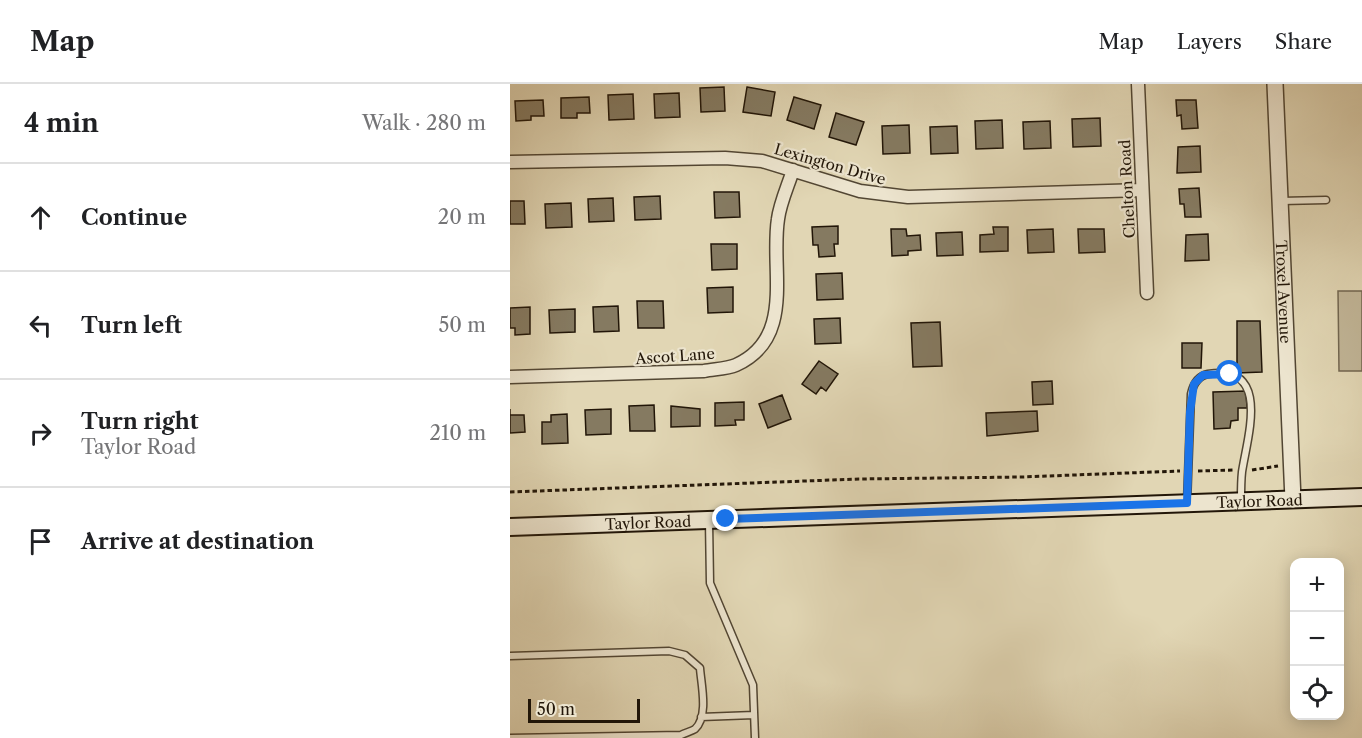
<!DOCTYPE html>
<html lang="en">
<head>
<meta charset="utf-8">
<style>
  :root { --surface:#fff; --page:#f2f2f2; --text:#202124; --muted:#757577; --line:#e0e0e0 }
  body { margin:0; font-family:"Libre Caslon Text",serif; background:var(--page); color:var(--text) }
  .controls { position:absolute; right:18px; bottom:18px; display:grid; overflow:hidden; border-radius:12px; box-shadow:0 3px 15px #0003 }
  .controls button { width:54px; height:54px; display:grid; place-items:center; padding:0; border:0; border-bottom:2px solid var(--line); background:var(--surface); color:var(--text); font:30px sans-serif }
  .scale { position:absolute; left:18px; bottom:15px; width:112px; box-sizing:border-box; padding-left:6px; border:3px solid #221608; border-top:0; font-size:16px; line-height:21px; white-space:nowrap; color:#221608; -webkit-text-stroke:4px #ece4ce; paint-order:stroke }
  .stop { position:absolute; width:18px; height:18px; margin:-14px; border:4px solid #1a73e8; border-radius:50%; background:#fff }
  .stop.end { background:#1a73e8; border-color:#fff; box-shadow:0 2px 6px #0008 }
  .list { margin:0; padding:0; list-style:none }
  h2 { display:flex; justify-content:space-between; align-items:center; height:78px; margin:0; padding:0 24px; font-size:26px }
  h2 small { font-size:20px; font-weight:400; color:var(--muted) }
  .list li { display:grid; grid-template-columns:39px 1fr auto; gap:18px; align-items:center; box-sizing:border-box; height:108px; padding:0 24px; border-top:2px solid var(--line) }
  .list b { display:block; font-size:22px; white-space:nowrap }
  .list p { margin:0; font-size:20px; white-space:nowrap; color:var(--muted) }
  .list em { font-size:20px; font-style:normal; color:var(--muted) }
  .icon { flex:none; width:33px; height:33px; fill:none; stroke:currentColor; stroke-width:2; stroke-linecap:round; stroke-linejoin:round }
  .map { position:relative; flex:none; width:852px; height:654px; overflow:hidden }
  header { display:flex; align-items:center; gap:36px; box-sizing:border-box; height:84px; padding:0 30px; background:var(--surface); border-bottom:2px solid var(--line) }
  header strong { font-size:28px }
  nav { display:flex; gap:33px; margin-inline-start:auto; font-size:21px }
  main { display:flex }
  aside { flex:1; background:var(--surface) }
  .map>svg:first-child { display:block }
</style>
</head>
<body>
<header>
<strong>Map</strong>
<nav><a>Map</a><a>Layers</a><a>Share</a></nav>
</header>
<main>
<aside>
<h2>4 min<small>Walk · 280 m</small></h2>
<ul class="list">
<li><svg class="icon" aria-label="ahead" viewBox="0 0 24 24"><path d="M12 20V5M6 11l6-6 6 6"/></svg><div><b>Continue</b></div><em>20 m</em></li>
<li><svg class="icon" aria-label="left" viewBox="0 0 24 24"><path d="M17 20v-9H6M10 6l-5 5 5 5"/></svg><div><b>Turn left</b></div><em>50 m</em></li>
<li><svg class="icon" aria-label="right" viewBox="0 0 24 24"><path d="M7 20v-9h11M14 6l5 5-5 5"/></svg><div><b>Turn right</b><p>Taylor Road</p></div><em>210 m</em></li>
<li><svg class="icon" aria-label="arrive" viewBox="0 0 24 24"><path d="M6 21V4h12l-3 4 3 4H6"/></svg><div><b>Arrive at destination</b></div></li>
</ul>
</aside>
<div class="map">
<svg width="852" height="654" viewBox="0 0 852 654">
  <rect width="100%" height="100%" fill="#e1d6b4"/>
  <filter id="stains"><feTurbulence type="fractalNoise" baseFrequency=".00333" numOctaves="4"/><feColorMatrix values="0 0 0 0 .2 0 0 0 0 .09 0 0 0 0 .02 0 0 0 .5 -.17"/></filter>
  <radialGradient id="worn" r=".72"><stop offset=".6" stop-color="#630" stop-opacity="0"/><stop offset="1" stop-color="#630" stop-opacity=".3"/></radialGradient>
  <path fill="#c1b597" stroke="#726650" stroke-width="1.5" d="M 828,207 L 852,207 L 852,287 L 829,287 Z"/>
  <path fill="#857a61" stroke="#221608" stroke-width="1.5" d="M 214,3 L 215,27 L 191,28 L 190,4 Z
    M 237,3 L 265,8 L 261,32 L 233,28 Z
    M 169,9 L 170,33 L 145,34 L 144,10 Z
    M 123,10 L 124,35 L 99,36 L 98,11 Z
    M 79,13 L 80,29 L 67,29 L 67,34 L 51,34 L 51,14 Z
    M 284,13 L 311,21 L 304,45 L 277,36 Z
    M 33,16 L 34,32 L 21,32 L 21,36 L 6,37 L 5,17 Z
    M 666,16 L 686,16 L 688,44 L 672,45 L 671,31 L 667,32 Z
    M 326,29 L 354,38 L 346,61 L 319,53 Z
    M 590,34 L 591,62 L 563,63 L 562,35 Z
    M 492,36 L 493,64 L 466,65 L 465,37 Z
    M 540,37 L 541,64 L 514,65 L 513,38 Z
    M 399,41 L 400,69 L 373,70 L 372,42 Z
    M 447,42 L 448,69 L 421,70 L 420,43 Z
    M 690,62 L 691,88 L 667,89 L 668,63 Z
    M 689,104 L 691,133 L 675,133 L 674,120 L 670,120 L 669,105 Z
    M 204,108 L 229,108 L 230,133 L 205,134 Z
    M 150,112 L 151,135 L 125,136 L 124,113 Z
    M 103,114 L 104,137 L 79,138 L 78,115 Z
    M 0,117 L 14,117 L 15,140 L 0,140 Z
    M 61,119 L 62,143 L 36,144 L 35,120 Z
    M 328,142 L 328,160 L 324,160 L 325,172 L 309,173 L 308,161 L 303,161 L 302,143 Z
    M 483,143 L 498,143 L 498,167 L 470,168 L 470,151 L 484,150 Z
    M 381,145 L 396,145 L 397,152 L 410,151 L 411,166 L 398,167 L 398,171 L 382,172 Z
    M 543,145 L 544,168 L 518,169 L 517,146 Z
    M 568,145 L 594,145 L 595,168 L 569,169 Z
    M 452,148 L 453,171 L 427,172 L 426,149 Z
    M 698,150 L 699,176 L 675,177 L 676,151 Z
    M 201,160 L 227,160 L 227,185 L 202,186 Z
    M 332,189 L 333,215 L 307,216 L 306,190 Z
    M 223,203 L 223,228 L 198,229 L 197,204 Z
    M 127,217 L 153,217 L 154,244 L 128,244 Z
    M 108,222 L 109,247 L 84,248 L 83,223 Z
    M 20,223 L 20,250 L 5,251 L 5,244 L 0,244 L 0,224 Z
    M 65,225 L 65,248 L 40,249 L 39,226 Z
    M 330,234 L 331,259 L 305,260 L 304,235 Z
    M 727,237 L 750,237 L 752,288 L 727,289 Z
    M 430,238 L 432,282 L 403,283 L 401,239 Z
    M 672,259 L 692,259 L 691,284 L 672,284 Z
    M 309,277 L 328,290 L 316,307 L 311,303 L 306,310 L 292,300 Z
    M 542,297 L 543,320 L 523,321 L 522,298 Z
    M 736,307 L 737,324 L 728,324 L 728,336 L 721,337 L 720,344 L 704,345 L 703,308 Z
    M 272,311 L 281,335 L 258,344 L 249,320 Z
    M 234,318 L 234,336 L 225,336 L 226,341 L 205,342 L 205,319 Z
    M 144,321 L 145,347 L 120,347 L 119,322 Z
    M 161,322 L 190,325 L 190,342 L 161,343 Z
    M 0,325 L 0,331 L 14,331 L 15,348 L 0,349 Z
    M 101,325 L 101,350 L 76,351 L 75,326 Z
    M 527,327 L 528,347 L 477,352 L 476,329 Z
    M 57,330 L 58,359 L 32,360 L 32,338 L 41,338 L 41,331 Z"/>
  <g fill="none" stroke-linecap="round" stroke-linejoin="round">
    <g stroke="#524633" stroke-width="9">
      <path id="service" d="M 771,117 L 816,116
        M 677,419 L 681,310 C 683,301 688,292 698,290 C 762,279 737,354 732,388 C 731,397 731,407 731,416
        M 199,437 L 200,499 L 243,601 L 245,654
        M 0,572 L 159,567 L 175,571 L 190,584 C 191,600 199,632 185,645 C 182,647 175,649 171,651 L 0,654
        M 191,633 L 244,631"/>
    </g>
    <g stroke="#524633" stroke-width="15">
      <path id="minor" d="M 628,0 L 637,209
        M 0,78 L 215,74 L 252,77 L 350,107 L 398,113 L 632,106
        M 0,293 L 194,287 C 204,285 217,285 226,281 C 286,254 260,185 268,135 C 270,119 278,102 283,86"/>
    </g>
    <g stroke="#524633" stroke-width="18">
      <g id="tertiary">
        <path id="s1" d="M 765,0 L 783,416"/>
      </g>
    </g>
    <g stroke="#221608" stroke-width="20">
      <g id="secondary">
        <path id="s2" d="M 0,443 L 852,413"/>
      </g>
    </g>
    <path stroke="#221608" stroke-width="3" stroke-dasharray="4.5 3" stroke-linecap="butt" d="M 742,386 L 768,382
      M 688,387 L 724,386
      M 0,408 L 349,395 L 511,393 L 670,387"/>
    <use href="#service" stroke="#ece4ce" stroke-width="6"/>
    <use href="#minor" stroke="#ece4ce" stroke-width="12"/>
    <use href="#tertiary" stroke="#ece4ce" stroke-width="15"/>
    <use href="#secondary" stroke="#ece4ce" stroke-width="16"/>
  </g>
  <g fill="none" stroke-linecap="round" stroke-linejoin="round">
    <path stroke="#1a73e8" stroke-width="8" d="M 216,435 L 677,419 L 680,328 L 684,300 L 693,291 L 720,290"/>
  </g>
  <g text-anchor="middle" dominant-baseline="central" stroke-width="4.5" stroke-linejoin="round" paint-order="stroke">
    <g font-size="15" fill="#221608" stroke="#ece4ce">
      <text transform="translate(320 80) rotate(16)">Lexington Drive</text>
      <text transform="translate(617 105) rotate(-93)">Chelton Road</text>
      <text stroke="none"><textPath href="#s1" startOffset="208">Troxel Avenue</textPath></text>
      <text transform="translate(165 272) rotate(-4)">Ascot Lane</text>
      <text stroke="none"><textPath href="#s2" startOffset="750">Taylor Road</textPath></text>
      <text stroke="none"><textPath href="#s2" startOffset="138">Taylor Road</textPath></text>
    </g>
  </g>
  <rect width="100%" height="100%" filter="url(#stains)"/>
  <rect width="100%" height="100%" fill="url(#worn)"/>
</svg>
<div class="controls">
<button>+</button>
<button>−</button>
<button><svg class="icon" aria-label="locate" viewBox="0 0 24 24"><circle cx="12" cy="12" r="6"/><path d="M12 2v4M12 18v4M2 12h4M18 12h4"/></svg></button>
</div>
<div class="scale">50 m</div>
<div class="stop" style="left:720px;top:290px"></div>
<div class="stop end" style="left:216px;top:435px"></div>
</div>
</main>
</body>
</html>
